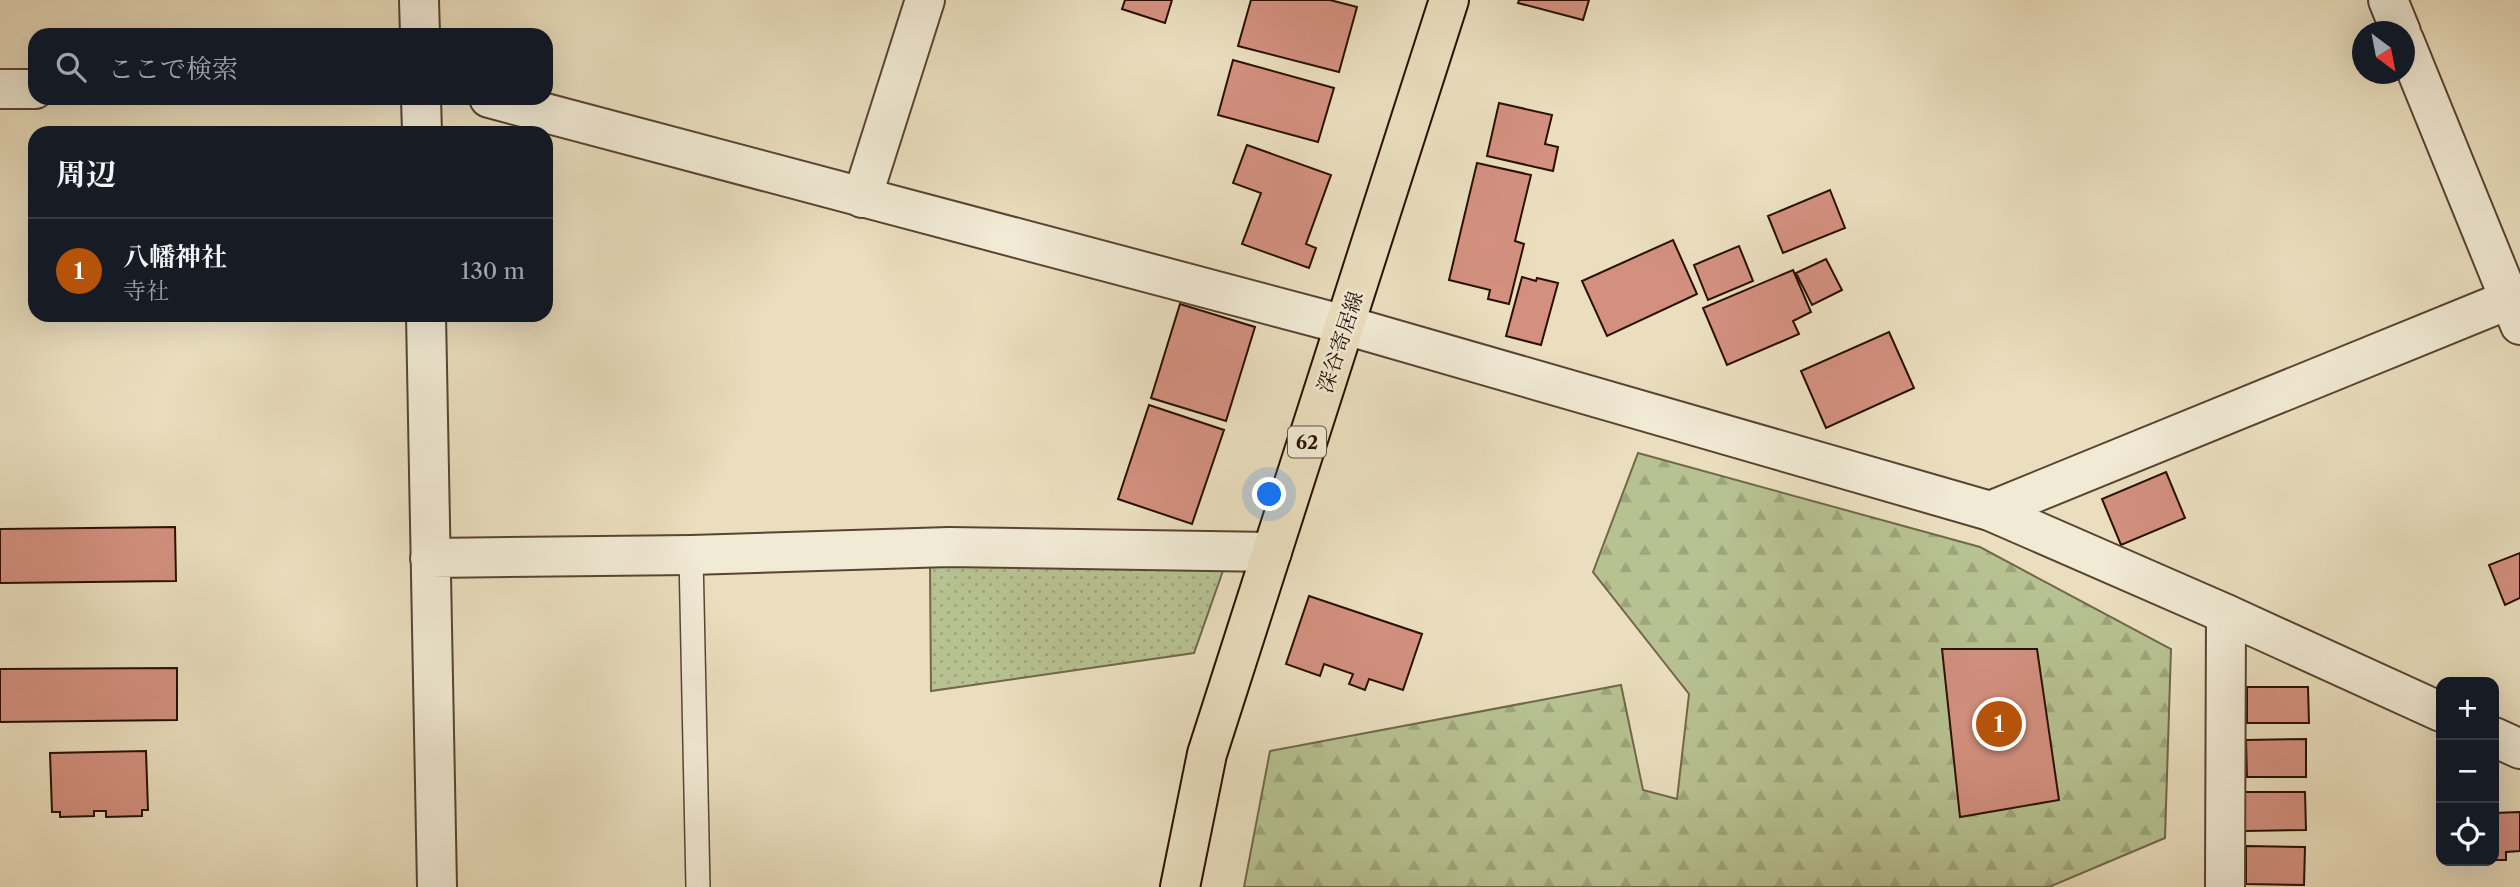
<!DOCTYPE html>
<html lang="ja">
<head>
<meta charset="utf-8">
<style>
  :root { --surface:#171b24; --page:#242831; --text:#f1f3f6; --muted:#9ea1a6; --line:#363941; --accent:#b45309 }
  body { margin:0; font-family:"Libre Caslon Text","Noto Serif JP",serif; background:var(--page); color:var(--text) }
  .controls { position:absolute; right:21px; bottom:21px; display:grid; overflow:hidden; border-radius:14px; box-shadow:0 7px 28px #0002 }
  .controls button { width:63px; height:63px; display:grid; place-items:center; padding:0; border:0; border-bottom:2px solid var(--line); background:var(--surface); color:var(--text); font:35px sans-serif }
  .compass { position:absolute; left:2352px; top:21px; width:63px; height:63px; border-radius:50%; background:var(--surface); box-shadow:0 7px 28px #0002; rotate:148deg }
  .you { position:absolute; left:1270px; top:495px; width:24px; height:24px; margin:-18px; border:5px solid #fff; border-radius:50%; background:#1a73e8; box-shadow:0 0 0 10px #1a73e833 }
  .badge { display:grid; place-items:center; width:46px; height:46px; border-radius:50%; background:var(--accent); color:#fff; font-size:23px; font-weight:700 }
  .pin { position:absolute; translate:-50% -50%; border:4px solid #fff; box-shadow:0 2px 7px #0006 }
  .list { margin:0; padding:0; list-style:none }
  h2 { display:flex; justify-content:space-between; align-items:center; height:91px; margin:0; padding:0 28px; font-size:30px }
  h2 small { font-size:23px; font-weight:400; color:var(--muted) }
  .list li { display:grid; grid-template-columns:46px 1fr auto; gap:21px; align-items:center; box-sizing:border-box; height:105px; padding:0 28px; border-top:2px solid var(--line) }
  .list b { display:block; font-size:26px; white-space:nowrap }
  .list p { margin:0; font-size:23px; white-space:nowrap; color:var(--muted) }
  .list em { font-size:23px; font-style:normal; color:var(--muted) }
  .icon { flex:none; width:38px; height:38px; fill:none; stroke:currentColor; stroke-width:2; stroke-linecap:round; stroke-linejoin:round }
  .map { position:relative; flex:none; width:2520px; height:887px; overflow:hidden }
  .search { position:absolute; background:var(--surface); box-shadow:0 7px 28px #0002; left:28px; top:28px; width:525px; height:77px; display:flex; align-items:center; gap:18px; box-sizing:border-box; padding:0 24px; border-radius:21px; color:var(--muted); font-size:26px }
  .panel { position:absolute; background:var(--surface); box-shadow:0 7px 28px #0002; left:28px; top:126px; width:525px; height:196px; border-radius:21px }
  .map>svg:first-child { display:block }
</style>
</head>
<body>
<div class="map">
<svg width="2520" height="887" viewBox="0 0 2520 887">
  <defs>
    <pattern id="green-dots" width="8" height="8" patternUnits="userSpaceOnUse" patternTransform="scale(1.75)"><rect width="8" height="8" fill="#b7c191"/><path d="M2 2h.1M6 6h.1" fill="none" stroke="#9da57b" stroke-width="1.8" stroke-linecap="round"/></pattern>
    <pattern id="forest-firs" width="22" height="20" patternUnits="userSpaceOnUse" patternTransform="scale(1.75)"><rect width="22" height="20" fill="#b7c191"/><path d="M5 1l3.5 6h-7zM16 11l3.5 6h-7z" fill="#9da57b"/></pattern>
  </defs>
  <rect width="100%" height="100%" fill="#eadebe"/>
  <filter id="stains"><feTurbulence type="fractalNoise" baseFrequency=".00286" numOctaves="4"/><feColorMatrix values="0 0 0 0 .2 0 0 0 0 .09 0 0 0 0 .02 0 0 0 .5 -.17"/></filter>
  <radialGradient id="worn" r=".72"><stop offset=".6" stop-color="#630" stop-opacity="0"/><stop offset="1" stop-color="#630" stop-opacity=".3"/></radialGradient>
  <path fill="url(#green-dots)" stroke="#70684a" stroke-width="2" d="M 1225,565 L 1194,653 L 931,691 L 930,566 Z"/>
  <path fill="url(#forest-firs)" stroke="#70684a" stroke-width="2" d="M 1638,453 L 1980,547 L 2171,649 L 2165,838 L 2049,887 L 1244,887 L 1270,751 L 1621,685 L 1643,790 L 1677,799 L 1689,694 L 1593,572 Z"/>
  <path fill="#d3907f" stroke="#291002" stroke-width="2" d="M 1125,0 L 1172,0 L 1165,23 L 1122,9 Z
    M 1251,0 L 1330,0 L 1357,7 L 1339,72 L 1238,46 Z
    M 1519,0 L 1589,0 L 1583,20 L 1518,3 Z
    M 1233,60 L 1334,88 L 1318,142 L 1218,115 Z
    M 1499,103 L 1552,115 L 1545,144 L 1558,147 L 1553,171 L 1487,156 Z
    M 1247,145 L 1331,175 L 1306,244 L 1316,248 L 1309,268 L 1242,244 L 1261,193 L 1233,183 Z
    M 1477,163 L 1531,175 L 1515,241 L 1524,244 L 1509,304 L 1488,299 L 1490,290 L 1449,280 Z
    M 1830,190 L 1845,228 L 1783,253 L 1768,216 Z
    M 1673,240 L 1697,294 L 1607,336 L 1582,281 Z
    M 1739,246 L 1753,281 L 1708,300 L 1694,265 Z
    M 1826,259 L 1842,290 L 1812,305 L 1796,273 Z
    M 1793,270 L 1811,312 L 1793,321 L 1799,334 L 1727,365 L 1703,308 Z
    M 1522,277 L 1536,281 L 1537,278 L 1558,283 L 1541,345 L 1506,336 Z
    M 1180,304 L 1255,327 L 1226,421 L 1151,398 Z
    M 1889,332 L 1914,388 L 1826,428 L 1801,371 Z
    M 1149,405 L 1224,430 L 1192,524 L 1118,499 Z
    M 2166,472 L 2185,518 L 2121,545 L 2102,499 Z
    M 175,527 L 176,581 L 0,583 L 0,529 Z
    M 2520,553 L 2520,598 L 2505,605 L 2489,565 Z
    M 1309,596 L 1422,634 L 1403,690 L 1369,679 L 1365,690 L 1349,684 L 1353,674 L 1324,664 L 1320,676 L 1286,664 Z
    M 1942,649 L 2037,649 L 2059,800 L 1960,817 Z
    M 177,668 L 177,720 L 0,722 L 0,669 Z
    M 2247,687 L 2308,687 L 2309,723 L 2247,723 Z
    M 2306,739 L 2306,777 L 2247,777 L 2246,740 Z
    M 146,751 L 148,810 L 142,810 L 142,816 L 106,817 L 106,811 L 94,811 L 94,816 L 60,817 L 60,812 L 52,812 L 50,753 Z
    M 2245,792 L 2305,792 L 2306,830 L 2245,831 Z
    M 2520,812 L 2520,851 L 2506,852 L 2506,860 L 2494,860 L 2494,813 Z
    M 2246,846 L 2305,847 L 2304,885 L 2246,884 Z"/>
  <g fill="none" stroke-linecap="round" stroke-linejoin="round">
    <g stroke="#594431" stroke-width="26">
      <path id="service" d="M 691,555 L 698,887"/>
    </g>
    <g stroke="#594431" stroke-width="42">
      <path id="minor" d="M 419,0 L 420,35
        M 2388,0 L 2401,32
        M 2404,40 L 2520,325
        M 0,89 L 35,89
        M 421,98 L 422,133
        M 862,198 L 925,0
        M 426,315 L 437,887
        M 1990,511 L 2520,295
        M 430,558 L 691,555 L 949,547 L 1272,552
        M 2225,887 L 2226,614"/>
    </g>
    <g stroke="#594431" stroke-width="42">
      <path id="tertiary" d="M 489,98 L 1345,325 L 1990,511 L 2226,614 L 2441,712
        M 2494,737 L 2520,749"/>
    </g>
    <g stroke="#291002" stroke-width="42">
      <path id="primary" d="M 1180,887 L 1207,754 L 1449,0"/>
    </g>
    <use href="#service" stroke="#f1ead5" stroke-width="23"/>
    <use href="#minor" stroke="#f1ead5" stroke-width="38"/>
    <use href="#tertiary" stroke="#f1ead5" stroke-width="38"/>
    <use href="#primary" stroke="#eadebe" stroke-width="38"/>
  </g>
  <g text-anchor="middle" dominant-baseline="central" stroke-width="5" stroke-linejoin="round" paint-order="stroke">
    <rect fill="#f1ead5" stroke="#655141" stroke-width="2" x="1288" y="426.5" width="38" height="31" rx="5"/>
    <g font-size="19" font-weight="bold" fill="#291002">
      <text x="1307" y="442">62</text>
    </g>
    <g font-size="21" fill="#291002" stroke="#f1ead5">
      <text transform="translate(1340 342) rotate(-72)">深谷寄居線</text>
    </g>
  </g>
  <rect width="100%" height="100%" filter="url(#stains)"/>
  <rect width="100%" height="100%" fill="url(#worn)"/>
</svg>
<div class="controls">
<button>+</button>
<button>−</button>
<button><svg class="icon" aria-label="locate" viewBox="0 0 24 24"><circle cx="12" cy="12" r="6"/><path d="M12 2v4M12 18v4M2 12h4M18 12h4"/></svg></button>
</div>
<svg class="compass" viewBox="-18 -18 36 36"><path d="M0-13l5 13h-10z" fill="#e53935"/><path d="M0 13l5-13h-10z" fill="#9ea1a6"/></svg>
<div class="you"></div>
<div class="pin badge" style="left:1999px;top:724px">1</div>
<div class="search"><svg class="icon" aria-label="search" viewBox="0 0 24 24"><circle cx="10" cy="10" r="6"/><path d="M15 15l6 6"/></svg>ここで検索</div>
<section class="panel">
<h2>周辺<small></small></h2>
<ul class="list">
<li><span class="badge">1</span><div><b>八幡神社</b><p>寺社</p></div><em>130 m</em></li>
</ul>
</section>
</div>
</body>
</html>
